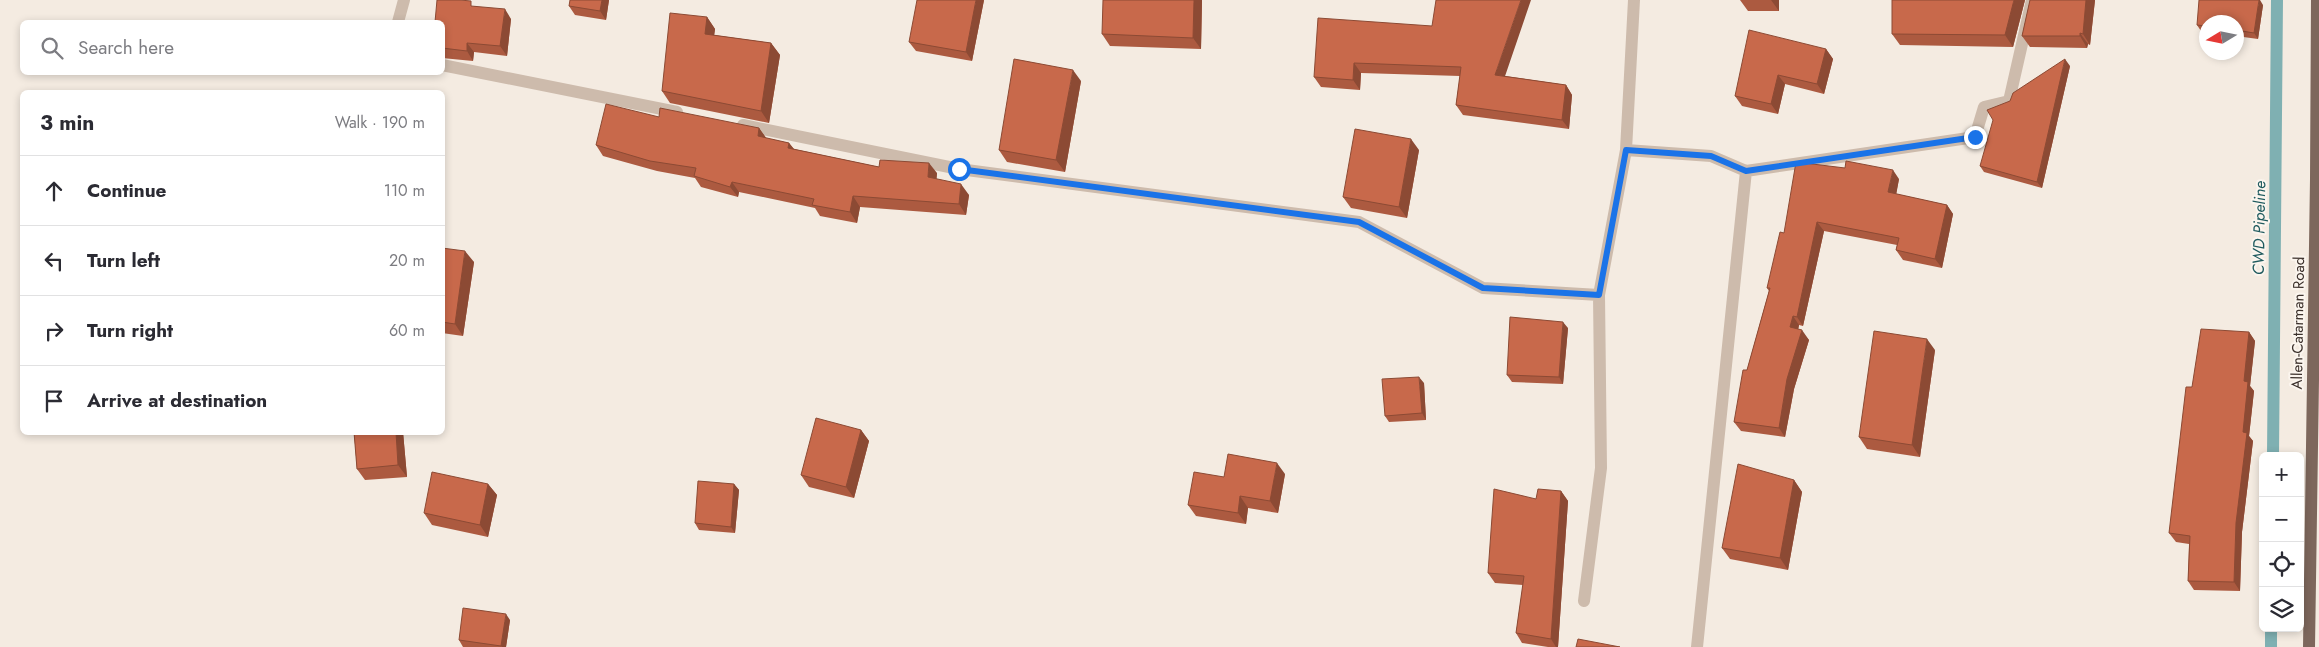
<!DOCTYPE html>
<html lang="en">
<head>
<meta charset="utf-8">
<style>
  :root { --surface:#fff; --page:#f7f7f7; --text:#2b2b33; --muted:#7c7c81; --line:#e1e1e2 }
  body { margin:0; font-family:Jost,sans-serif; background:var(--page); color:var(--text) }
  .controls { position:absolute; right:15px; bottom:15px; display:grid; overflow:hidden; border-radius:8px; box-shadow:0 2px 8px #0003 }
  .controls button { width:45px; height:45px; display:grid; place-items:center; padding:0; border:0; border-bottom:1px solid var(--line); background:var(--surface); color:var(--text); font:25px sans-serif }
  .compass { position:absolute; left:2199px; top:15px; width:45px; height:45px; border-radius:50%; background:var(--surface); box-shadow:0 2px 8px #0003; rotate:260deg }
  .stop { position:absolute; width:15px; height:15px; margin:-11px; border:4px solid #1a73e8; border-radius:50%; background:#fff }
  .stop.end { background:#1a73e8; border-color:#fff; box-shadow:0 1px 5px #0008 }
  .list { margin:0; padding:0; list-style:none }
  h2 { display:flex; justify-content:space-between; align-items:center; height:65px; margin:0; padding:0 20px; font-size:21px }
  h2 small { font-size:16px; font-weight:400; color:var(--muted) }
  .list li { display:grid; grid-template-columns:32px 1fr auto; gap:15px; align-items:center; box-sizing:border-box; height:70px; padding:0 20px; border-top:1px solid var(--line) }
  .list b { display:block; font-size:19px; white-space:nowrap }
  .list em { font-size:16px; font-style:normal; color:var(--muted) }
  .icon { flex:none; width:28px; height:28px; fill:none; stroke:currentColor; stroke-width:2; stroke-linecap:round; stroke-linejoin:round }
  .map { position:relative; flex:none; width:2319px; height:647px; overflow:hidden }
  .search { position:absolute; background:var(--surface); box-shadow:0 2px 8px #0003; left:20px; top:20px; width:425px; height:55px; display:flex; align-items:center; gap:12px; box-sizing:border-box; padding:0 18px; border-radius:8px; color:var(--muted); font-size:19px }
  .panel { position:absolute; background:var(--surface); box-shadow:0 2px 8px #0003; left:20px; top:90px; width:425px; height:345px; border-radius:8px }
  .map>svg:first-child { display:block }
</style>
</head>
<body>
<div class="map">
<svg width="2319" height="647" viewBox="0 0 2319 647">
  <rect width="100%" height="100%" fill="#f4ebe1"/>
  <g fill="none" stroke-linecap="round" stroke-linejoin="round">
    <path stroke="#7fb0b2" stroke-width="12" d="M 2273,456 L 2277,0
      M 2271,647 L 2271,628"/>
    <path stroke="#cdbbac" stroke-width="12" d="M 398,22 L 404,0
      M 442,65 L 677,112
      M 743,125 L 959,169 L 1359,222 L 1483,288 L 1599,295
      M 1626,150 L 1711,156 L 1746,171 L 1975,137 L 1984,107 L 2009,101 L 2032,0
      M 1584,601 L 1601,468 L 1599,295 L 1626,150 L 1634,0
      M 1697,647 L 1746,171"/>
    <path stroke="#7d675c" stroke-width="12" d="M 2309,647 L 2316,179 L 2317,0"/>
  </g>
  <path fill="#ac5a40" d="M 609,0 L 606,20 L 575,15 L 569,6 Z
    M 984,0 L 972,61 L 916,51 L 909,42 Z
    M 1202,0 L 1201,49 L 1110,46 L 1102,34 Z
    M 1740,0 L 1779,0 L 1779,11 L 1748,11 Z
    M 2025,0 L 2013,47 L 1900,45 L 1892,34 Z
    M 2030,0 L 2095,0 L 2090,45 L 2088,44 L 2087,48 L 2030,47 L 2022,36 Z
    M 2263,5 L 2258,39 L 2236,36 L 2236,22 L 2206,22 L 2206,32 L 2201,31 L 2197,25 Z
    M 475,6 L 511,19 L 507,56 L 474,52 L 473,61 L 442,58 L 442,22 Z
    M 707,17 L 715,29 L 714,35 L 771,43 L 780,55 L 769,123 L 670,103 L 662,91 Z
    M 1432,26 L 1505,76 L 1566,85 L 1572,95 L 1569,129 L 1463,115 L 1456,105 L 1460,76 L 1361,73 L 1360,90 L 1321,87 L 1314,77 Z
    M 1826,49 L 1833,59 L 1824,94 L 1785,84 L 1778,114 L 1742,106 L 1735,96 Z
    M 2070,66 L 2042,188 L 1984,172 L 1980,166 L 2010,101 Z
    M 1081,81 L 1065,172 L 1007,162 L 999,150 Z
    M 659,117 L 759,128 L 766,138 L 789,143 L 794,149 L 879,167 L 937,173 L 936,179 L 969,195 L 966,215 L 860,207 L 857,223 L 820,216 L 815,208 L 739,192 L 738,197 L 701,187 L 695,178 L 657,171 L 603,156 L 596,145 Z
    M 1419,150 L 1407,218 L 1351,208 L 1343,197 Z
    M 1899,179 L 1896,194 L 1947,205 L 1953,214 L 1942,268 L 1903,260 L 1896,250 L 1897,245 L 1824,231 L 1803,326 L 1799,325 L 1798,329 L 1809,340 L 1794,389 L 1785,437 L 1741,431 L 1734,422 L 1747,370 L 1769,291 L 1767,288 L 1784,233 Z
    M 442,248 L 474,262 L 463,336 L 442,333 Z
    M 1568,328 L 1563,384 L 1512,382 L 1507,375 Z
    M 2249,332 L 2255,341 L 2250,386 L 2254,391 L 2249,436 L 2253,441 L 2242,532 L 2240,591 L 2194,590 L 2188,581 L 2189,544 L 2176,542 L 2169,533 L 2192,387 Z
    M 1935,350 L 1920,457 L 1867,449 L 1859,437 Z
    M 1424,383 L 1426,420 L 1389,422 L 1385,416 Z
    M 861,430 L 869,441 L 854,498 L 809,487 L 801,475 Z
    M 354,432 L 403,432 L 407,477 L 365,480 L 357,469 Z
    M 1285,474 L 1278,513 L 1248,508 L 1246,524 L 1196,516 L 1188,505 Z
    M 1794,480 L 1802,492 L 1788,570 L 1730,559 L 1722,548 Z
    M 488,484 L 497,495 L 488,537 L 432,525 L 424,513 Z
    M 734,484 L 739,490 L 735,533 L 699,530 L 695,523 Z
    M 1561,491 L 1568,501 L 1558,647 L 1548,647 L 1522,643 L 1516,633 L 1523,585 L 1495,583 L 1488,573 L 1536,499 Z
    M 510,620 L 506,647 L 463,647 L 459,640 Z"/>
  <path fill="#8c4a34" d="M 602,0 L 609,0 L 606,20 L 600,11 Z
    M 976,0 L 984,0 L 972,61 L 966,52 Z
    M 1194,0 L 1202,0 L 1201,49 L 1193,38 Z
    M 1521,0 L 1531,0 L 1502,85 L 1495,75 Z
    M 1771,0 L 1779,0 L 1779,11 Z
    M 2014,0 L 2025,0 L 2013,47 L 2005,35 Z
    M 2086,0 L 2095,0 L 2090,45 L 2083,34 Z
    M 2259,0 L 2260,0 L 2263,5 L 2258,39 L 2254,33 Z
    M 505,9 L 511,19 L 507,56 L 500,46 Z
    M 707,17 L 715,29 L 713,45 L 705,34 Z
    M 2080,33 L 2088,44 L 2087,48 L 2080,36 Z
    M 467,43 L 474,52 L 473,61 L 467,51 Z
    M 771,43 L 780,55 L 769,123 L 761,111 Z
    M 1826,49 L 1833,59 L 1824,94 L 1817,84 Z
    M 2065,59 L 2070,66 L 2042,188 L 2037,182 Z
    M 1354,63 L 1361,73 L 1360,90 L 1353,80 Z
    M 1073,70 L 1081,81 L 1065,172 L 1056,160 Z
    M 1778,75 L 1785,84 L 1778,114 L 1771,104 Z
    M 1566,85 L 1572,95 L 1569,129 L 1562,120 Z
    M 759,128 L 767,139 L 758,136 Z
    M 1411,139 L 1419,150 L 1407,218 L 1399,207 Z
    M 789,143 L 797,153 L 788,148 Z
    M 929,163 L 937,173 L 936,188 L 928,177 Z
    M 1893,170 L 1899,179 L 1895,201 L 1888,192 Z
    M 732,182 L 739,192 L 738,197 L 730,187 Z
    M 961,184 L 969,195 L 966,215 L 959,204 Z
    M 853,196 L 860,207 L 857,223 L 850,212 Z
    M 1947,205 L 1953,214 L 1942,268 L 1935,259 Z
    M 1817,222 L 1824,231 L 1803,326 L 1797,317 Z
    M 465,251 L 474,262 L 463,336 L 455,324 Z
    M 1793,316 L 1799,325 L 1797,336 L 1790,327 Z
    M 1563,322 L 1568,328 L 1563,384 L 1559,377 Z
    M 1802,330 L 1809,340 L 1794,389 L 1785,437 L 1779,428 L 1787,379 Z
    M 2249,332 L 2255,341 L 2250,386 L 2254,391 L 2249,436 L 2253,441 L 2242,532 L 2240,591 L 2234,582 L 2236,523 L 2243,432 L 2244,381 Z
    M 1927,339 L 1935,350 L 1920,457 L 1912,445 Z
    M 1419,377 L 1424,383 L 1426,420 L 1422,413 Z
    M 861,430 L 869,441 L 854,498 L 846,487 Z
    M 396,432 L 403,432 L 407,477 L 398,465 Z
    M 1277,463 L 1285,474 L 1278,513 L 1270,501 Z
    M 1794,480 L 1802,492 L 1788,570 L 1780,558 Z
    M 488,484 L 497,495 L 488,537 L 480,525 Z
    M 734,484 L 739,490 L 735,533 L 731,527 Z
    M 1561,491 L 1568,501 L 1558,647 L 1556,647 L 1551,639 Z
    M 1240,496 L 1248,508 L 1246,524 L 1238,513 Z
    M 506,614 L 510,620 L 506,647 L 502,647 L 501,646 Z"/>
  <path fill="#c8694b" stroke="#8c4a34" d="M 437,0 L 460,0 L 471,1 L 471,6 L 505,9 L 500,46 L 467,43 L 467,51 L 442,48 L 442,22 L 435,22 Z
    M 570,0 L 602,0 L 600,11 L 569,6 Z
    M 917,0 L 976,0 L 966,52 L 909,42 Z
    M 1103,0 L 1194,0 L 1193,38 L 1102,34 Z
    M 1436,0 L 1521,0 L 1495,75 L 1566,85 L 1562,120 L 1456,105 L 1461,67 L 1354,63 L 1353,80 L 1314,77 L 1318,18 L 1432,26 Z
    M 1892,0 L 2014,0 L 2005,35 L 1892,34 Z
    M 2030,0 L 2086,0 L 2083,34 L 2080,33 L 2080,36 L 2022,36 Z
    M 2199,0 L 2259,0 L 2254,33 L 2236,30 L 2236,22 L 2206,22 L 2206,26 L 2197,25 Z
    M 670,13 L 707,17 L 705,34 L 771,43 L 761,111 L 662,91 Z
    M 1749,30 L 1826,49 L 1817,84 L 1778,75 L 1771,104 L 1735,96 Z
    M 1014,59 L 1073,70 L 1056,160 L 999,150 Z
    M 2065,59 L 2037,182 L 1980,166 L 1993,120 L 1987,110 L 2010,101 L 2013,93 Z
    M 606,104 L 659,117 L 660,108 L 759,128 L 758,136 L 789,143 L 788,148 L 879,167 L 880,160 L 929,163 L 928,177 L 961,184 L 959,204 L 853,196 L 850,212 L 812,205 L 814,199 L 732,182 L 730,187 L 694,176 L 696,168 L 650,161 L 596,145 Z
    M 1355,129 L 1411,139 L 1399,207 L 1343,197 Z
    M 1846,161 L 1893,170 L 1888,192 L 1947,205 L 1935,259 L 1896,250 L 1899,238 L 1817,222 L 1797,317 L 1793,316 L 1790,327 L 1802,330 L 1787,379 L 1779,428 L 1734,422 L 1743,370 L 1747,370 L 1770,288 L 1767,288 L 1780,232 L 1784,233 L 1796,162 L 1845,168 Z
    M 442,248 L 465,251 L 455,324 L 442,322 Z
    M 1510,317 L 1563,322 L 1559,377 L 1507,375 Z
    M 2201,329 L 2249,332 L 2244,381 L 2248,382 L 2243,432 L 2247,433 L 2236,523 L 2234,582 L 2188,581 L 2190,536 L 2169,533 L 2186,387 L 2192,387 Z
    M 1874,331 L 1927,339 L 1912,445 L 1859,437 Z
    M 1419,377 L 1422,413 L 1385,416 L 1382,379 Z
    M 816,418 L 861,430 L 846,487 L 801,475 Z
    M 354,432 L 396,432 L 398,465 L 357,469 Z
    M 1228,454 L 1277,463 L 1270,501 L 1240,496 L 1238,513 L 1188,505 L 1194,472 L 1224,477 Z
    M 1738,464 L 1794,480 L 1780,558 L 1722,548 Z
    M 432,472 L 488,484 L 480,525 L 424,513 Z
    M 698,481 L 734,484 L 731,527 L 695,523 Z
    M 1494,489 L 1536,499 L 1538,489 L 1561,491 L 1551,639 L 1516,633 L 1524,576 L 1488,573 Z
    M 463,608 L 506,614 L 501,646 L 459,640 Z
    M 1578,639 L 1620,647 L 1576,647 Z"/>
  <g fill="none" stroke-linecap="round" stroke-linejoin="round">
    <path stroke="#1a73e8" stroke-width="6" d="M 959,169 L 1359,222 L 1483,288 L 1599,295 L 1626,150 L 1711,156 L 1746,171 L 1975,137"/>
  </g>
  <g text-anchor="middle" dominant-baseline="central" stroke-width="4" stroke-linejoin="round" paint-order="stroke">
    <g font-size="15" fill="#3b302b" stroke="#fbf5ee">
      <text transform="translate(2298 323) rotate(-89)">Allen-Catarman Road</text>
    </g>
    <g font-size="16" font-style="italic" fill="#1f5a5e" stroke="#fbf5ee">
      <text transform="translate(2259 228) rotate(-89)">CWD Pipeline</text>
    </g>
  </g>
</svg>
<div class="controls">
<button>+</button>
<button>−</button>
<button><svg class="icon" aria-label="locate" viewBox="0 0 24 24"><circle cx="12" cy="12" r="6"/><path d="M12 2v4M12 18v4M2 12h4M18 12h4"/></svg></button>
<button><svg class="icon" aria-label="layers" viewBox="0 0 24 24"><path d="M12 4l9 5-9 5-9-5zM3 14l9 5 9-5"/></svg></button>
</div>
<svg class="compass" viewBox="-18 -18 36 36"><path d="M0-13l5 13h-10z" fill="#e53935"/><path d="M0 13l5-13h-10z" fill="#7c7c81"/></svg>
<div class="stop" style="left:959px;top:169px"></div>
<div class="stop end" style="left:1975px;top:137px"></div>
<div class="search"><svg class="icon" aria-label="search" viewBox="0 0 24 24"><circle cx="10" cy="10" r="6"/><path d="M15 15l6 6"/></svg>Search here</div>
<section class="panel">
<h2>3 min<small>Walk · 190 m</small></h2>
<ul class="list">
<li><svg class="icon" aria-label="ahead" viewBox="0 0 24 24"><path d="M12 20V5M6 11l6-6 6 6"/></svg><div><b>Continue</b></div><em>110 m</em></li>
<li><svg class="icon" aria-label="left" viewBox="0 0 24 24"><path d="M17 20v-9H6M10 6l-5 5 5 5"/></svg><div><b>Turn left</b></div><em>20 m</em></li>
<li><svg class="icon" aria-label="right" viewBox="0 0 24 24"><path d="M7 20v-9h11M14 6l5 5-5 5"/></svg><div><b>Turn right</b></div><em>60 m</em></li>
<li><svg class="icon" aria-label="arrive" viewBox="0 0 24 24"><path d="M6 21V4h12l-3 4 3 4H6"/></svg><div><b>Arrive at destination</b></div></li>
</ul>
</section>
</div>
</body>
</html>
